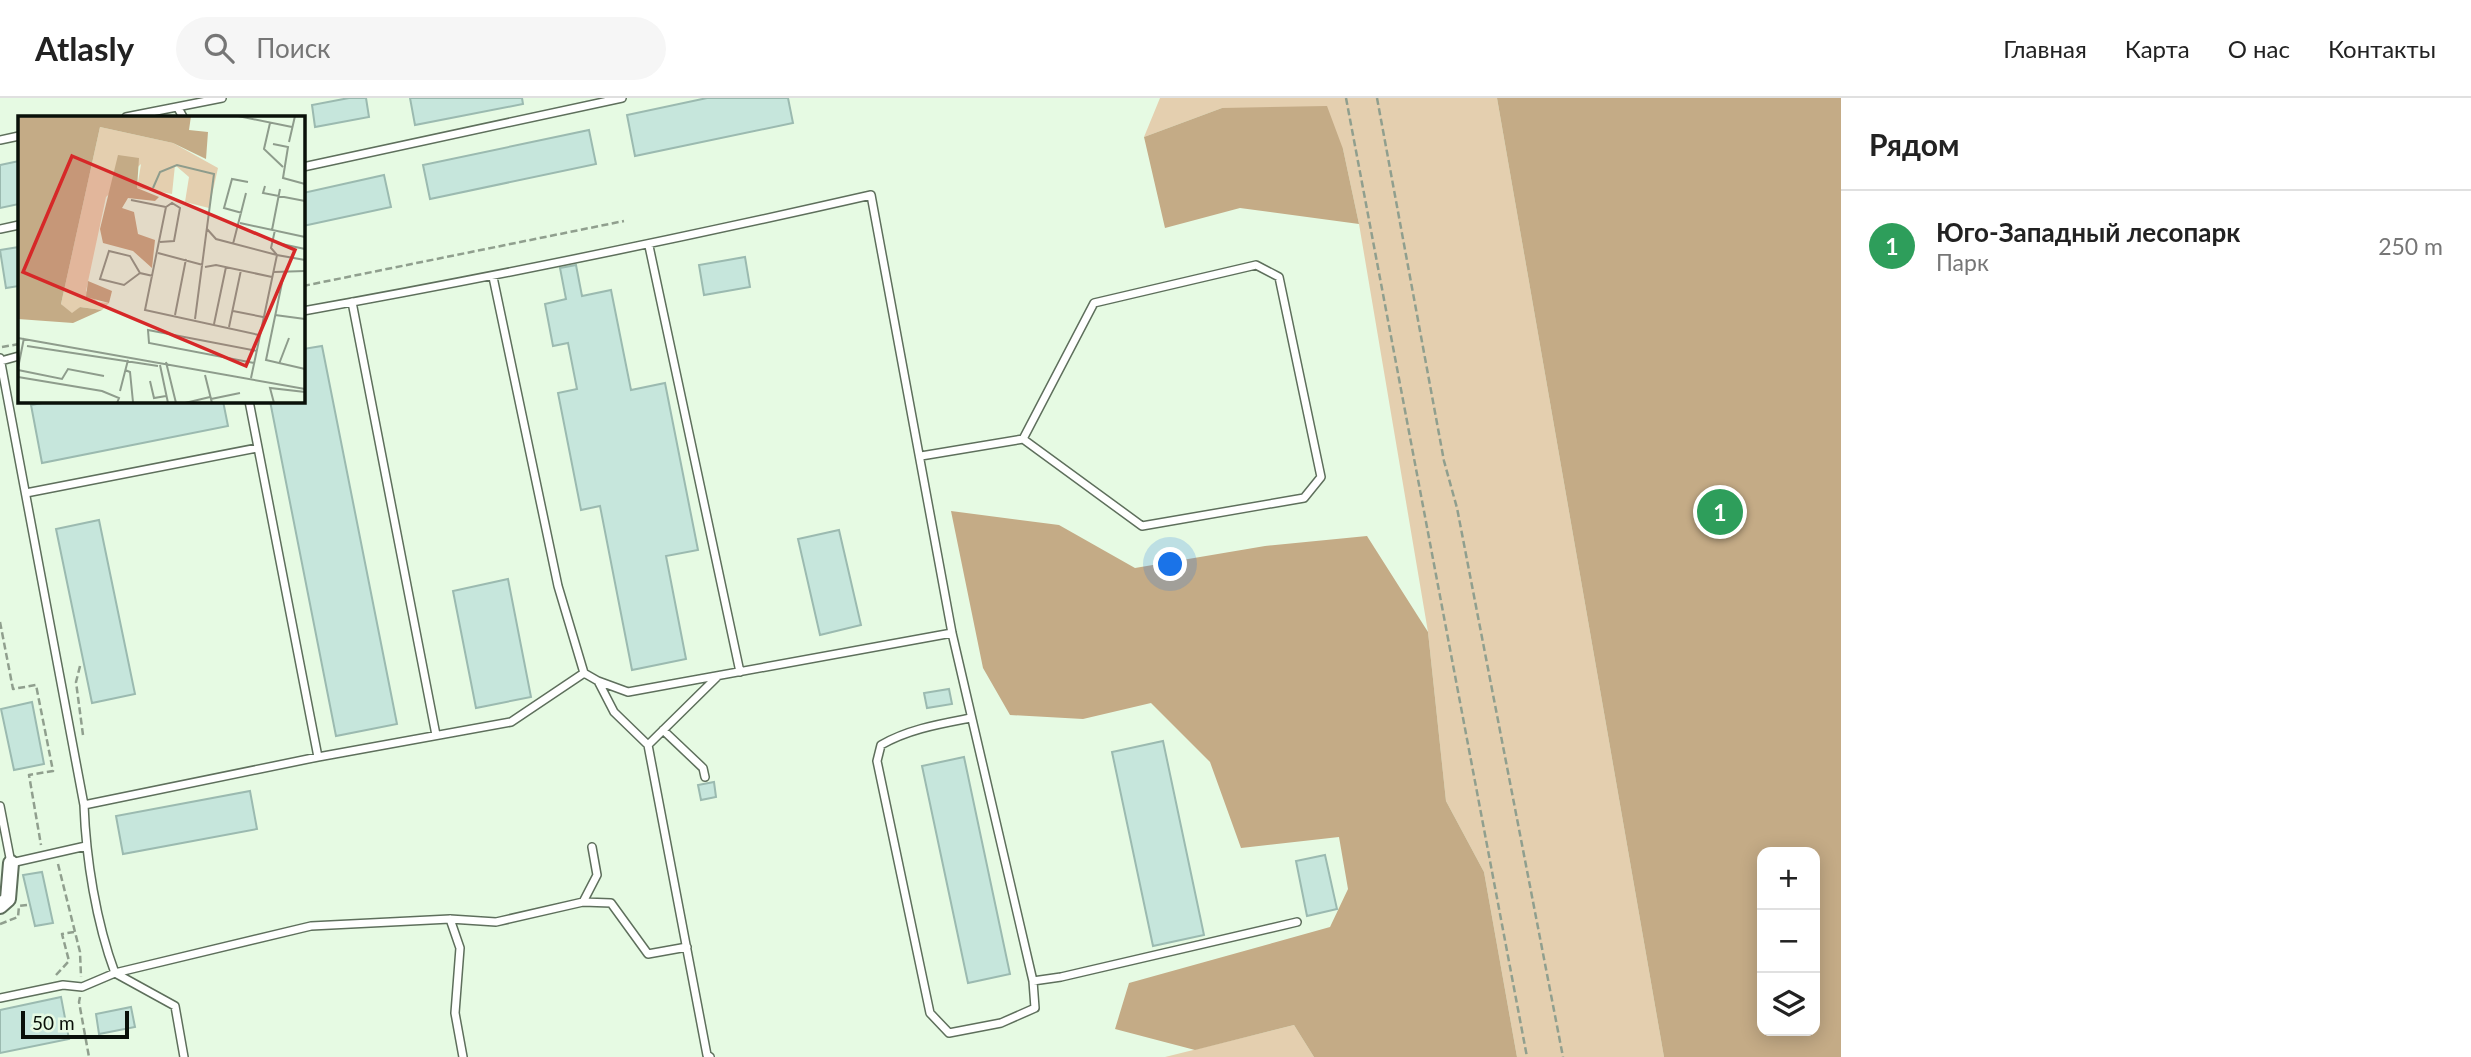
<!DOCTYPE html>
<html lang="ru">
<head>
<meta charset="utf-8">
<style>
  :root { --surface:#fff; --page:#f6f6f6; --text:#222; --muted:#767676; --line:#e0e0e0; --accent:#db2777 }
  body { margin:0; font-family:Lato,sans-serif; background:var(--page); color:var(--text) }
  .controls { position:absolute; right:21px; bottom:21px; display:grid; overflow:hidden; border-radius:14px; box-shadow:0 4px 18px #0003 }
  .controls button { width:63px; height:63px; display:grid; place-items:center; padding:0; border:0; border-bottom:2px solid var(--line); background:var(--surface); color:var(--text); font:35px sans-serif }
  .scale { position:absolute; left:21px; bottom:18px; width:108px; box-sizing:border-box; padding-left:7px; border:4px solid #091009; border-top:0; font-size:19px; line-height:24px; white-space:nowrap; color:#091009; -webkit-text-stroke:5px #e6fae3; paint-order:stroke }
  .you { position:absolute; left:1171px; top:467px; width:24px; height:24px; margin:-18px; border:5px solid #fff; border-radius:50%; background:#1a73e8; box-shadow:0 0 0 10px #1a73e833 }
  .badge { display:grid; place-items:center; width:46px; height:46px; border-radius:50%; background:var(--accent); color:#fff; font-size:23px; font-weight:700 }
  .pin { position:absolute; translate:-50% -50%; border:4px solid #fff; box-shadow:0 2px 7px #0006 }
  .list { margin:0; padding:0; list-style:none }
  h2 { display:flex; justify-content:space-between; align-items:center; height:91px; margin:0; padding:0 28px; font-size:30px }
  h2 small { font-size:23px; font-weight:400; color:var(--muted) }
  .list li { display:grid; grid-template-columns:46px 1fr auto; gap:21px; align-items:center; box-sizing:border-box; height:112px; padding:0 28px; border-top:2px solid var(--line) }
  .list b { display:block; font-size:26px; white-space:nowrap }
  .list p { margin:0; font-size:23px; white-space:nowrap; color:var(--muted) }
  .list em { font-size:23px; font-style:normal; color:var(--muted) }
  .icon { flex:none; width:38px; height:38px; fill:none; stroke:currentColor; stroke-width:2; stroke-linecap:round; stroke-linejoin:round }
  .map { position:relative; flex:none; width:1841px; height:959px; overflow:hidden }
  header { display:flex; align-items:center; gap:42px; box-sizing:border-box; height:98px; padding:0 35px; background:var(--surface); border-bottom:2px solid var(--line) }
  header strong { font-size:33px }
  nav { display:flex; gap:38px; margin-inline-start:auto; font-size:24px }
  .search { width:490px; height:63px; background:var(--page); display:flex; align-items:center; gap:18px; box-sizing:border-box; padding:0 24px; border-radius:38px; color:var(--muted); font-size:26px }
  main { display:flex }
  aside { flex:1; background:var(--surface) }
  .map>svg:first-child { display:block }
</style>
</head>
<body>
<header>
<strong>Atlasly</strong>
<div class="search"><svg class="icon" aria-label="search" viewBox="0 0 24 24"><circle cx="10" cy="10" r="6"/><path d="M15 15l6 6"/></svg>Поиск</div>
<nav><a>Главная</a><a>Карта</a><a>О нас</a><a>Контакты</a></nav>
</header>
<main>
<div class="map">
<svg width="1841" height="959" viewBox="0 0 1841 959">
  <rect width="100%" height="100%" fill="#e6fae3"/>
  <path fill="#e4cfaf" d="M 1160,0 L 1497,0 L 1664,959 L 1517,959 L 1484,774 L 1446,703 L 1428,534 L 1359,126 L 1343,51 L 1222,10 L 1144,39 Z
    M 1294,927 L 1314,959 L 1165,959 Z"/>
  <path fill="#c4ab86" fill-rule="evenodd" d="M 1497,0 L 1841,0 L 1841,959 L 1664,959 ZM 1815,754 L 1815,933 L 1762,933 L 1762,754 Z
    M 1327,8 L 1343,51 L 1359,126 L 1240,110 L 1165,130 L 1144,39 L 1222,10 Z
    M 951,413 L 1059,427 L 1135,470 L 1265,448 L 1367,438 L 1428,534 L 1446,703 L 1484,774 L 1517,959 L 1314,959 L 1294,927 L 1195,952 L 1115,931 L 1129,885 L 1330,829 L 1348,791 L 1339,739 L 1241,750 L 1210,664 L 1151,605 L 1083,621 L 1010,617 L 983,570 Z"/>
  <path fill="#c6e6dc" stroke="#9bbab0" stroke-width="2" d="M 349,0 L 366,0 L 369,19 L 315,29 L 312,7 Z
    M 410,0 L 522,0 L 523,6 L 415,27 Z
    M 707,0 L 788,0 L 793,25 L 635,58 L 627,17 Z
    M 589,32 L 596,66 L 430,101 L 423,67 Z
    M 19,63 L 19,106 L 0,110 L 0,67 Z
    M 384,77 L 391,109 L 303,128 L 303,95 Z
    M 19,149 L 19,188 L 6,190 L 0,152 Z
    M 745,159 L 750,189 L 704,197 L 699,167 Z
    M 576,167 L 582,198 L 611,192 L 631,292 L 665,285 L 698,452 L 666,458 L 686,561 L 632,572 L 600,408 L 581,412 L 558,295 L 577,291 L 568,245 L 553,248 L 545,206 L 566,201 L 560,170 Z
    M 322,248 L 397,626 L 336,638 L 270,303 L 303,303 L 303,251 Z
    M 54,303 L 223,303 L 228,328 L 42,365 L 31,307 Z
    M 99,422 L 135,596 L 92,605 L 56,431 Z
    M 839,432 L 861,527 L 820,537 L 798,441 Z
    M 508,481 L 531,599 L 476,610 L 453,493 Z
    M 949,591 L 952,606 L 927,610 L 924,595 Z
    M 32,604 L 44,666 L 14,672 L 1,611 Z
    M 1163,643 L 1204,837 L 1153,848 L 1112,654 Z
    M 964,659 L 1010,876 L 968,885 L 922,668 Z
    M 714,684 L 716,699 L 701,702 L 698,687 Z
    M 250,693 L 257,731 L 123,756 L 116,718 Z
    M 1325,757 L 1337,811 L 1307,818 L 1296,763 Z
    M 42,774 L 53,825 L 35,828 L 23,777 Z
    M 61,899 L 69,941 L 0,955 L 0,912 Z
    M 131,909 L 135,929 L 99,936 L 96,916 Z"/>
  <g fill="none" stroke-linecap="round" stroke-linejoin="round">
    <g stroke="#5e6f5c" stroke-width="10">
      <path id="lane" d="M 178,10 L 183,19
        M 126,19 L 222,0
        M 0,42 L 19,38
        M 303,69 L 622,0
        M 0,131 L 19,127
        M 649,148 L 740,574
        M 493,179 L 558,488 L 584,575 L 598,583 L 614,614 L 648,647 L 707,957 L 710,959
        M 352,204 L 436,637
        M 303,213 C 493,179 682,140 871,97 L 952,535 L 1033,883 L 1061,879 L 1297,824
        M 0,260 L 84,707 C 86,761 96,824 115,875 L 311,828 L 450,821 L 496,824 L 583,804 L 611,805 L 648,856 L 687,849
        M 1,263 L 19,258
        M 249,303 L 318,659
        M 921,358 L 1023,341 L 1142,428 L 1304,400 L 1321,379 L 1279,179 L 1256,167 L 1094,205 L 1023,341
        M 26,395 L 257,350
        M 598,583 L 628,594 L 952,535
        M 971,620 C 940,626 909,631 881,647 L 877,663 L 930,915 L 949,935 L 1001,925 L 1035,910 L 1033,883
        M 663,632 L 703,670 L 705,679
        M 648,647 L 717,579
        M 84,707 L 318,659 L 511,624 L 584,575
        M 0,708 L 11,765 L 86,748
        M 583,804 L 597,777 L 592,749
        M 450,821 L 460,850 L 455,915 L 463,959
        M 0,900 L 63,887 L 82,889 L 115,875 L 175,908 L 184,959"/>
    </g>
    <g stroke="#5e6f5c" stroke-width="18">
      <path id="street" d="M 0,808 L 8,801 L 11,765"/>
    </g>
    <path stroke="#909f8e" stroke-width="2.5" stroke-dasharray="7 3.5" stroke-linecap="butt" d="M 1346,0 L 1527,959
      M 1377,0 L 1444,363 L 1457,410 L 1563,959
      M 303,188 L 624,123
      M 2,249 L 19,246
      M 0,524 L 13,591 L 36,587 L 53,673 L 29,677 L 41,747
      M 80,568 L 76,584 L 83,637
      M 58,766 L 80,854 L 81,879
      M 0,826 L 18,819 L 19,808 L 27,807
      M 56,877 L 69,863 L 62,836 L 74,834
      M 80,899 L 79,904 L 89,959"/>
    <use href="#lane" stroke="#fff" stroke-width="7"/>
    <use href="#street" stroke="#fff" stroke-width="14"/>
  </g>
  <g transform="translate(18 18)">
    <rect width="287" height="287" fill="#e6fae3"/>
    <path d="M 82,11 L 155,27 L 200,52 L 191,92 L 167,86 L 171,61 L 157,49 L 154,78 L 119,72 L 123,48 L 88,81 L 68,175 L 80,186 L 91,187 L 84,194 L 62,191 L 54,198 L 43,188 Z" fill="#e4cfaf"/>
    <path d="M 0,0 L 173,0 L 171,14 L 190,16 L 188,43 L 155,27 L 82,11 L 43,188 L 54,197 L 62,191 L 84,194 L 55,207 L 0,203 ZM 100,39 L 121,42 L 119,72 L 141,81 L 137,85 L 110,82 L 104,92 L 116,96 L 120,118 L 137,124 L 134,152 L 115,135 L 85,127 L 82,113 ZM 70,165 L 94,175 L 91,187 L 68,181 Z" fill="#c4ab86"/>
    <path fill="none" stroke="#8e9c8c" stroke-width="2" d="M 220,0 L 274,11M 252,7 L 246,33 L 265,51M 271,26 L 277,0M 255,28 L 270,31 L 265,62 L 287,68M 247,70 L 245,77 L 287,85M 135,72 L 142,56 L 159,49 L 196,58 L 177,203M 113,84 L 148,91 L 127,194 L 241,219M 224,97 L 206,92 L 214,63 L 230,66M 222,107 L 287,121M 189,113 L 198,123 L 259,139 L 233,262M 254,114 L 262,73M 257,114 L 253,132 L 259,139 L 287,144M 142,126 L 156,125 L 162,92 L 154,87 L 148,91M 259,127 L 287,133M 215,128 L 228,77M 140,137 L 185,149M 187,151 L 198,149 L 254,161M 256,156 L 287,155M 122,157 L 106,169 L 82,163 L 91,135 L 112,140 L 122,157 L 135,160M 266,157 L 248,244 L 287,253M 215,195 L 245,201M 157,199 L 168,143M 257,199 L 287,203M 196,208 L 208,151M 211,211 L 223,154M 0,222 L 287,273M 9,230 L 140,250M 148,246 L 158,287M 236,247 L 131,227 L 130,214 L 239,235M 261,248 L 271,222M 142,249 L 150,287M 0,252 L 6,222M 0,254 L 44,263 L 50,253 L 86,260M 107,254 L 112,256 L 115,286M 187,259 L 194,287M 0,261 L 84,275 L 101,282 L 99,287M 132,265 L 136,282 L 148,280M 102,275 L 110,244M 193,283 L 222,277M 167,287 L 192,281M 256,287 L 252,272 L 287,276"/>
    <path fill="#d62828" fill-opacity="0.15" stroke="#d62828" stroke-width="3.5" d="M 54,40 L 277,134 L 228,250 L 5,156 Z"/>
    <rect width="287" height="287" fill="none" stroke="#091009" stroke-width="3.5"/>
  </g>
</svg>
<div class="controls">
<button>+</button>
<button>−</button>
<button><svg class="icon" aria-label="layers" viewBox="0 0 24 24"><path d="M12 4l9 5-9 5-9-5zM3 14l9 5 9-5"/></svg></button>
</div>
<div class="scale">50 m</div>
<div class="you"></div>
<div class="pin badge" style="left:1720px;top:414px;background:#2e9e5b">1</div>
</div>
<aside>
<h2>Рядом<small></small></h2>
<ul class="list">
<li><span class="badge" style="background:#2e9e5b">1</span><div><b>Юго-Западный лесопарк</b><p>Парк</p></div><em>250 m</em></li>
</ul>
</aside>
</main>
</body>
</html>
